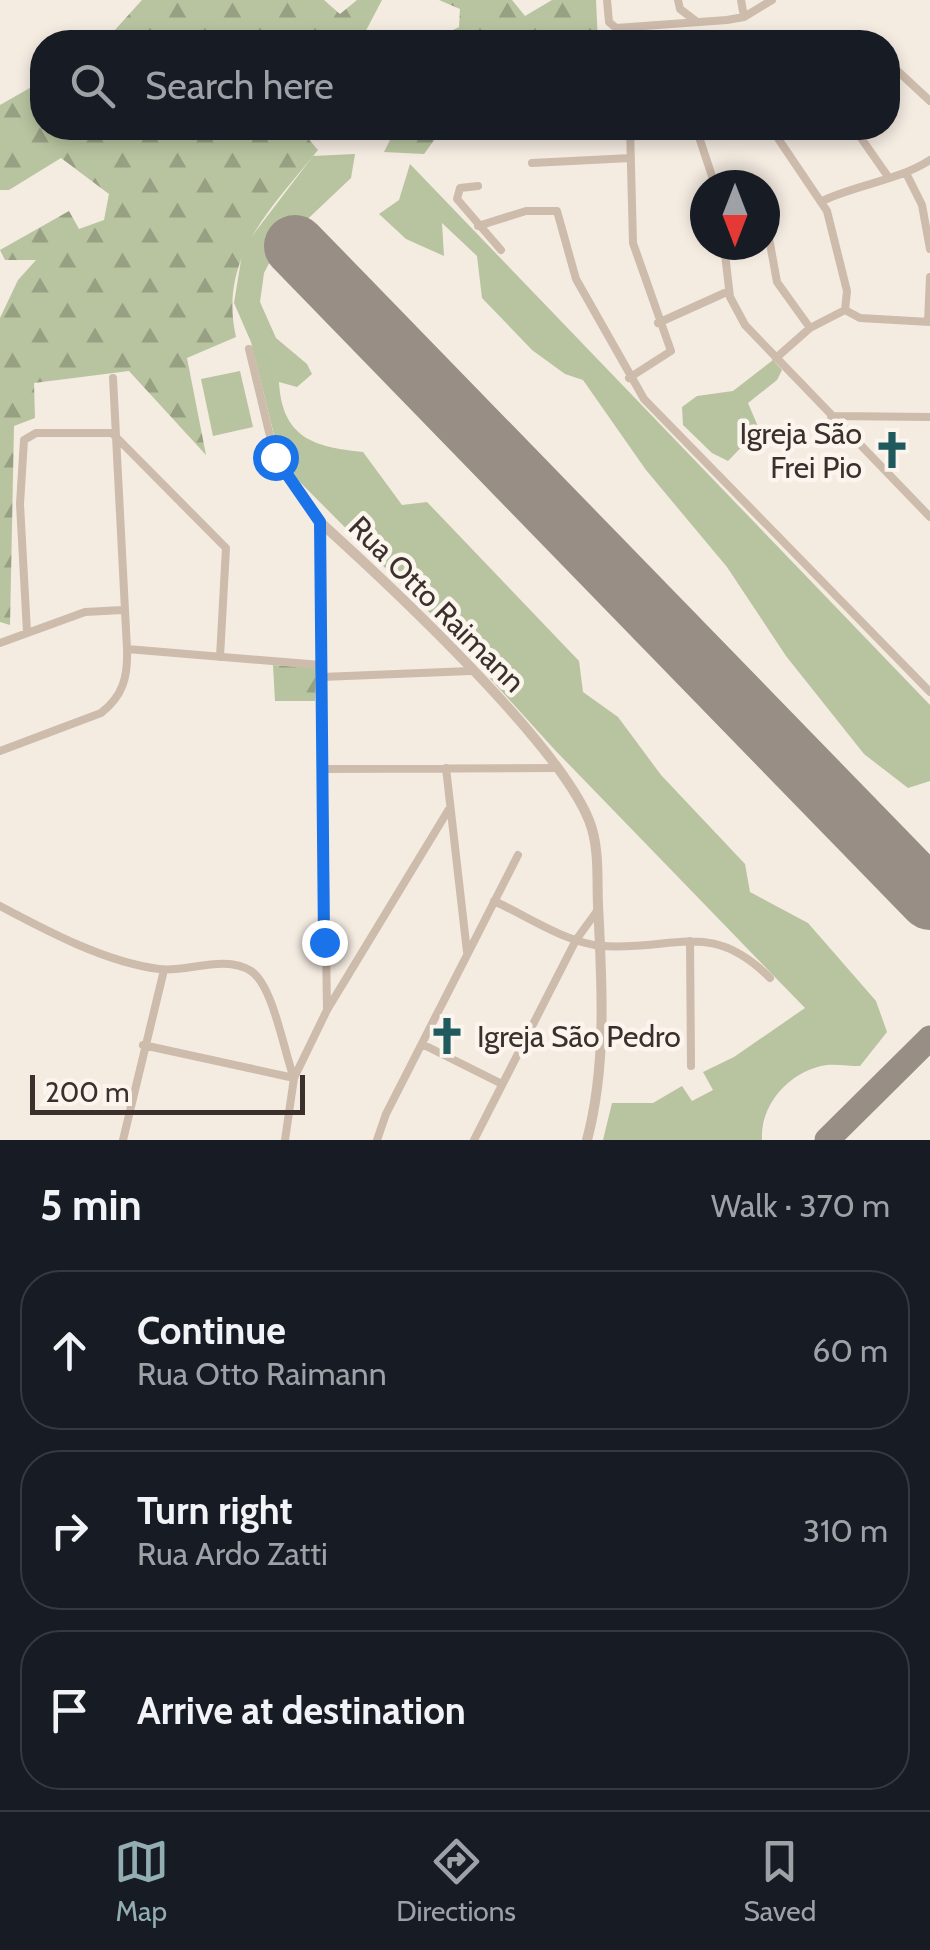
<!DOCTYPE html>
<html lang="en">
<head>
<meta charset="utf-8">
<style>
  :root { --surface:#171b24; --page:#20242c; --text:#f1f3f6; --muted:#9ea1a6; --line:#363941; --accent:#92aeb2 }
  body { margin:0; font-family:Cabin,sans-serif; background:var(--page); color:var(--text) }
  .compass { position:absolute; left:690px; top:170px; width:90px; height:90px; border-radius:50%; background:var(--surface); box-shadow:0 5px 15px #0003; rotate:180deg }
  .scale { position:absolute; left:30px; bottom:25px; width:275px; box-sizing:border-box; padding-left:10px; border:5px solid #3b302b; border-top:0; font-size:28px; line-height:35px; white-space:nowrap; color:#3b302b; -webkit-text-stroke:8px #fbf5ee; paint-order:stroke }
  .stop { position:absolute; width:30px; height:30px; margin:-22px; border:8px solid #1a73e8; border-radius:50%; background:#fff }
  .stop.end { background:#1a73e8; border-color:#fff; box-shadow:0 2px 10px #0008 }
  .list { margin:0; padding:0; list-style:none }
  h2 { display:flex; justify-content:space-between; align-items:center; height:130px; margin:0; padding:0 40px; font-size:42px }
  h2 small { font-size:32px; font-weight:400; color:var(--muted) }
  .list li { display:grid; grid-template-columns:65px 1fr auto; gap:30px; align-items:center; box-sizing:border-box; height:160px; margin:0 20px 20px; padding:0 20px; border:2px solid var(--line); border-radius:40px }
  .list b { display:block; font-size:38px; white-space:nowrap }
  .list p { margin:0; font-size:32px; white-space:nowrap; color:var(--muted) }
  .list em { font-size:32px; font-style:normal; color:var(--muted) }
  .icon { flex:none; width:55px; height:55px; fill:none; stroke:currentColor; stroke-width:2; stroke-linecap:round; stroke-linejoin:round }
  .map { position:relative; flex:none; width:930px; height:1140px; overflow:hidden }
  .search { position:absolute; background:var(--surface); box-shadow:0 5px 15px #0003; left:30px; right:30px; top:30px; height:110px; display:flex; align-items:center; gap:25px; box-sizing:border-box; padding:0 35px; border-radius:40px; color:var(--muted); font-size:38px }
  .sheet { height:670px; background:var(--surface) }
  nav { display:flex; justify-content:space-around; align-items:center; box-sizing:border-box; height:140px; border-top:2px solid var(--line); background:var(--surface); font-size:28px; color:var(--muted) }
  nav a { display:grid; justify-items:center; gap:5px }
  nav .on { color:var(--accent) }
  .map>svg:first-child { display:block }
</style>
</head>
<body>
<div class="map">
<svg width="930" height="1140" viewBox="0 0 930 1140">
  <defs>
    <pattern id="forest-firs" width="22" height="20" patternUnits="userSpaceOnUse" patternTransform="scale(2.5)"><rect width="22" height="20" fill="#b8c4a0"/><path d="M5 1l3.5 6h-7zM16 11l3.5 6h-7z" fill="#97a083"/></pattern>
  </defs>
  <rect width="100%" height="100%" fill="#f4ebe1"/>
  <path fill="#b8c4a0" d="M 355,154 L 351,178 L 277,248 L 264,273 L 260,302 L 276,338 L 307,364 L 312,374 L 297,387 L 279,382 C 282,438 314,447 363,452 L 402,505 L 427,502 L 579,661 L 583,692 L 618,717 L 661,775 L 745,864 L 750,892 L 808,923 L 876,1001 L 887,1032 L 860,1066 C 848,1066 832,1063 821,1066 C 787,1074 760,1106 762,1140 L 603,1140 L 612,1103 L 653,1103 L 682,1086 L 692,1101 L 713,1090 L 703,1072 L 734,1057 L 805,1008 L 554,749 L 438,621 L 281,463 L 251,342 L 234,303 L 243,248 L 313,156 Z
    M 410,164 L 930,705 L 930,781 L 908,788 L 864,754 L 786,656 L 727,567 L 646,470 L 583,380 L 565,374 L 532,350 L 482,298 L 477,256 L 442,223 L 444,256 L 406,239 L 379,214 L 399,200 Z
    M 773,360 L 782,370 L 777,380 L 748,403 L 759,429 L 728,461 L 712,453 L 683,425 L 682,407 L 697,396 L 733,391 Z
    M 240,371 L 253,427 L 213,436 L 201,379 Z"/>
  <path fill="url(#forest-firs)" d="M 142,0 L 324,0 L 340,14 L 357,0 L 382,0 L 360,42 L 104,42 Z
    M 439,0 L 512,0 L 525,16 L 552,0 L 596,0 L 598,42 L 429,42 L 459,27 L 460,9 Z
    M 42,81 L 42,128 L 299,128 L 318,150 C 271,209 218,257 236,337 L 187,358 L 206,455 L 129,371 L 34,383 L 35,418 L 14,426 L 10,625 L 0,622 L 0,318 L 18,280 L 36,260 L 5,260 L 0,250 L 69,211 L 79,229 L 104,220 L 109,194 L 61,158 L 9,190 L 0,190 L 0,105 Z
    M 396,128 L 443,128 L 424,154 L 384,152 Z
    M 273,665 L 316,668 L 315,701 L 275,701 Z"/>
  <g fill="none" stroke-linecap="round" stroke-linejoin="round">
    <path stroke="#988e86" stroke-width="25" d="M 827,1140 L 930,1038"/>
    <path stroke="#988e86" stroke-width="62" d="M 295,246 L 930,899"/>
    <path stroke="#cdbbac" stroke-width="8" d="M 607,0 L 609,22 L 616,28 L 727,20 L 744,17 L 772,0
      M 678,0 L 680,9 L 697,22
      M 741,0 L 744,17
      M 647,28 L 655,42
      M 888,62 L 930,101
      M 696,128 L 715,185
      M 771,128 L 827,211 L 847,291 L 845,310
      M 854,128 L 889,178
      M 532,163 L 631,158
      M 907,175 L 922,205 L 930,249
      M 478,186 L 460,188 L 457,199 L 501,250
      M 822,201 C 858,184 897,181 930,160
      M 765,216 L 777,282 L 810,328
      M 478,226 L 526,211 L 557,211 L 576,279 L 644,399 L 930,692
      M 724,245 L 730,297 L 745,325 L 930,517
      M 845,310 L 860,318 L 930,322
      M 928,322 L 930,277
      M 658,323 L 729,291
      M 249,349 L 275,457 L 320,522 L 327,1010
      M 776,358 L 810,328 L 845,310
      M 113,378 L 127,649
      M 629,378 L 671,351 L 633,243 L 630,128
      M 831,416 L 930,417
      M 112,433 L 226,548 L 220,657
      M 27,632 L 20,504 L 24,440 L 36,433 L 112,433
      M 0,643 L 85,612 L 122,610
      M 322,677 L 470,671
      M 0,751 L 101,713 C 123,696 128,677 127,649 L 321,665
      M 446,768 L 467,952
      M 323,769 L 556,768
      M 494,901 C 527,916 566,943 602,946 C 675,951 710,918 770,978
      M 0,906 C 47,931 105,962 159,969 C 186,973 224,954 251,971 C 273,985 284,1052 294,1078
      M 690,941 L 691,1066
      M 143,1045 L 294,1078
      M 424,1045 L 502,1084
      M 123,1140 L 164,970
      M 285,1140 L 294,1078 L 327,1010 L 449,809
      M 377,1140 L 386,1114 L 518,855
      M 474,1140 L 576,940 L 597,911"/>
    <path stroke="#cdbbac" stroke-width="10" d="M 320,522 C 384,580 570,752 592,829 C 599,853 597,880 598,905 C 602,982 607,1065 587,1140"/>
  </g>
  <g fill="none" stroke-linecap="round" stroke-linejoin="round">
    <path stroke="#1a73e8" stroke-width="12" d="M 275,457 L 320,522 L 324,942"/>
  </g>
  <defs>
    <g id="church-bare" transform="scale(3)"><path d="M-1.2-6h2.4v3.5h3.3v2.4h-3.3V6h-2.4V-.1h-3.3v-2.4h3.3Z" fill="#1f5a5e" stroke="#fbf5ee" stroke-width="2.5" paint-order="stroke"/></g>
  </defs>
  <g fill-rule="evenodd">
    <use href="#church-bare" x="892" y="450"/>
    <use href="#church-bare" x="447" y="1036"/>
  </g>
  <g text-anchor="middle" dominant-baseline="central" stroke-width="9" stroke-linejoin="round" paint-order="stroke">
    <g font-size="30" fill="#3b302b" stroke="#fbf5ee" text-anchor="end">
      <text x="862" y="433">Igreja São<tspan x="862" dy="34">Frei Pio</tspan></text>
      <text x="477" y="1036" text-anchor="start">Igreja São Pedro</text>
    </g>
    <g font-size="30" fill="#3b302b" stroke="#fbf5ee">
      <text transform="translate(437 604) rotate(45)">Rua Otto Raimann</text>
    </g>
  </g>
</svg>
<svg class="compass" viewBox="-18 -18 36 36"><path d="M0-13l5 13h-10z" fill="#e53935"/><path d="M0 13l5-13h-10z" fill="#9ea1a6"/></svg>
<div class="scale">200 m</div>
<div class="stop" style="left:275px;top:457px"></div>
<div class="stop end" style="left:324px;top:942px"></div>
<div class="search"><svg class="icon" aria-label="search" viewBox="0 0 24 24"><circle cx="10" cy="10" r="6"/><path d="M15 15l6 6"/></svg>Search here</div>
</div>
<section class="sheet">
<h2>5 min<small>Walk · 370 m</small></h2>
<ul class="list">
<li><svg class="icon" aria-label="ahead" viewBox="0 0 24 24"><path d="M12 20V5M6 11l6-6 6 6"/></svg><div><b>Continue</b><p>Rua Otto Raimann</p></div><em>60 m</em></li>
<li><svg class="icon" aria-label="right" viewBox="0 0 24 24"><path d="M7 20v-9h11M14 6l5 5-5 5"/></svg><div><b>Turn right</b><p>Rua Ardo Zatti</p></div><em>310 m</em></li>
<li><svg class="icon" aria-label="arrive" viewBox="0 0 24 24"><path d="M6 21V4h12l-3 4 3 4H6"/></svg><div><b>Arrive at destination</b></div></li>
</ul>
</section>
<nav>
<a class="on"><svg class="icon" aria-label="map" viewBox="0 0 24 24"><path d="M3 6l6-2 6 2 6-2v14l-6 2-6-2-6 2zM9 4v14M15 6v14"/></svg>Map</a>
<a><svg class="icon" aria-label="directions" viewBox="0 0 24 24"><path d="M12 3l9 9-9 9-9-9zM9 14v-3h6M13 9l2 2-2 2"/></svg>Directions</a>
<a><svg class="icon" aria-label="saved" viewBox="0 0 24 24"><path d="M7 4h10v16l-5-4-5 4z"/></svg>Saved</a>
</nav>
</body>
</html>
